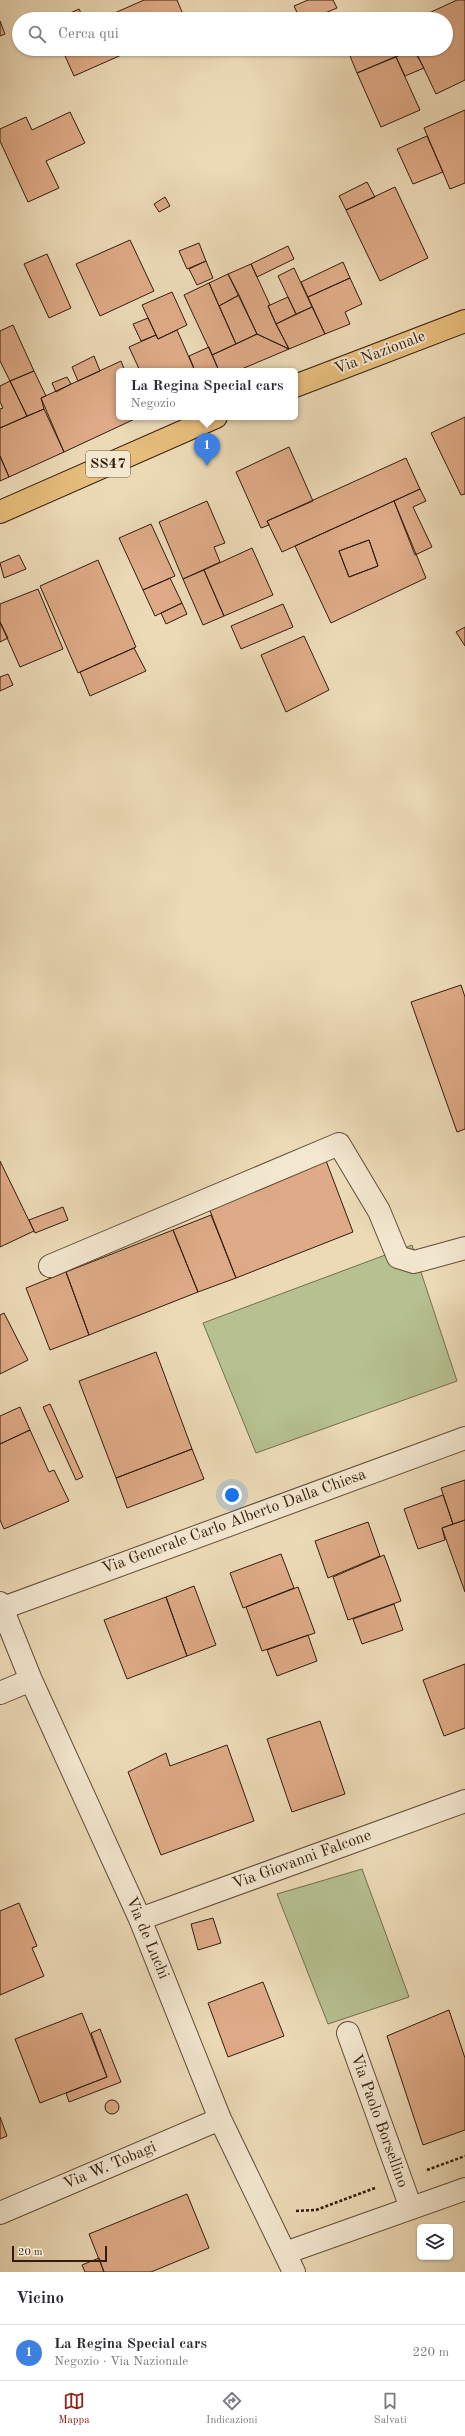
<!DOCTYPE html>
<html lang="it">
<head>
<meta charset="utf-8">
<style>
  :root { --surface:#fff; --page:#f7f7f7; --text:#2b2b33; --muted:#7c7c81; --line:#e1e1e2; --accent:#8f2418 }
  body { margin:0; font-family:"Old Standard TT",serif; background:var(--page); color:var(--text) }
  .controls { position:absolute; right:12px; bottom:12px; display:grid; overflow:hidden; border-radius:6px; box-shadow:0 1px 3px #0004 }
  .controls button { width:36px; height:36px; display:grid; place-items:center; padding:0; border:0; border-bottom:1px solid var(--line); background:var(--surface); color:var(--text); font:20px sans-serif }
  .scale { position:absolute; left:12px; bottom:10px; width:95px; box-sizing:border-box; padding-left:4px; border:2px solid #341c0d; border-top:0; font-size:11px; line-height:14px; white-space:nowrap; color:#341c0d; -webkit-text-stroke:3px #f3e7d0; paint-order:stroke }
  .you { position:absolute; left:232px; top:1495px; width:14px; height:14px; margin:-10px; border:3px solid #fff; border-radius:50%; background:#1a73e8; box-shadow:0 0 0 6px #1a73e833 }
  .badge { display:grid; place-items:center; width:26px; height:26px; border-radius:50%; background:var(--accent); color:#fff; font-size:13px; font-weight:700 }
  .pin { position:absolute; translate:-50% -33px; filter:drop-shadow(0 1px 2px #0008) }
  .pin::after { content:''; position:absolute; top:21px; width:14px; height:12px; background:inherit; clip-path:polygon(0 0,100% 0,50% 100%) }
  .popup { position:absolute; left:116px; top:368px; width:182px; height:52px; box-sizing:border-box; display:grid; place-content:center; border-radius:6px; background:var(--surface); filter:drop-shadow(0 1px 3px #0005); font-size:13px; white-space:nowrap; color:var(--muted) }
  .popup b { font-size:15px; color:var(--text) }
  .popup::after { content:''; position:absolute; left:50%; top:100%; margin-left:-8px; border:8px solid transparent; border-top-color:var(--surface) }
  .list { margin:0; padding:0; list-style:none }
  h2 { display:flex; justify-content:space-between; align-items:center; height:52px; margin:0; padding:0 16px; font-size:17px }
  h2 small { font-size:13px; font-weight:400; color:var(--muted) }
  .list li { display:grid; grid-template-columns:26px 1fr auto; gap:12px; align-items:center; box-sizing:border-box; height:56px; padding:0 16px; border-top:1px solid var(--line) }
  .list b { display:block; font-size:15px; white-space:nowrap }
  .list p { margin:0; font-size:13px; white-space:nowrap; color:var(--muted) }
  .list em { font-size:13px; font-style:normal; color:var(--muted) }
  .icon { flex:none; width:22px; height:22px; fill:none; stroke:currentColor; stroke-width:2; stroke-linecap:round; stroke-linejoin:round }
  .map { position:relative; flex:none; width:465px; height:2272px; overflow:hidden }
  .search { position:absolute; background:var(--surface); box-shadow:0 1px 3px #0004; left:12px; right:12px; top:12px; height:44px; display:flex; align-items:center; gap:10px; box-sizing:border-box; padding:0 14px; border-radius:22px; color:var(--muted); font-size:15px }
  .sheet { height:108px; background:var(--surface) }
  nav { display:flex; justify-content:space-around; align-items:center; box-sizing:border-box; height:56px; border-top:1px solid var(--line); background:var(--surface); font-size:11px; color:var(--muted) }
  nav a { display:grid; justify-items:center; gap:2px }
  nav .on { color:var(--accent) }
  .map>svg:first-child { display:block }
</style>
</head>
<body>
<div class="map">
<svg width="465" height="2272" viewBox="0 0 465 2272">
  <rect width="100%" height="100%" fill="#ecdab7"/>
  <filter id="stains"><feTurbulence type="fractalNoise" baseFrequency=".005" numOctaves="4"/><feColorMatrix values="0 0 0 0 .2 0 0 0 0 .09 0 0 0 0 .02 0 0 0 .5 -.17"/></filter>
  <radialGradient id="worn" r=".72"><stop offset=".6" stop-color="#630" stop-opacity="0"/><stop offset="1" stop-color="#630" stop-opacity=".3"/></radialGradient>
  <path fill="#b6c090" stroke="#756e4e" d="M 412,1245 L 457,1381 L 256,1453 L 203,1323 Z
    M 362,1869 L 409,1997 L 328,2024 L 277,1894 Z"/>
  <path fill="#deaa87" stroke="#341c0d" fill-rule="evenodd" d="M 144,0 L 177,0 L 185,19 L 101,19 Z
    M 308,0 L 333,0 L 337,8 L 311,19 L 300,19 L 294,6 Z
    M 457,0 L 465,0 L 465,80 L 436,94 L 417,54 L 428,49 L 446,49 L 446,19 L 416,19 Z
    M 79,9 L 84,19 L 57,19 Z
    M 0,21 L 5,34 L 0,36 Z
    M 62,49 L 135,49 L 74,76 Z
    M 353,49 L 413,49 L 357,73 L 348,51 Z
    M 413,49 L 424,68 L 405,76 L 396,57 Z
    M 396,57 L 420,110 L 381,127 L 357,73 Z
    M 465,110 L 465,183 L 450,189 L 424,128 Z
    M 70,112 L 85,143 L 46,161 L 59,188 L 28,202 L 0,141 L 0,129 L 26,117 L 32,130 Z
    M 427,136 L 443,172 L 413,184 L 397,149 Z
    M 367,182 L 375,197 L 346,210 L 339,196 Z
    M 395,187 L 428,258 L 380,281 L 346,210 Z
    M 165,197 L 170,206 L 159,212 L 154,204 Z
    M 130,240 L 154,291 L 100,316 L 76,264 Z
    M 199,243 L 206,261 L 187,269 L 179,251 Z
    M 288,246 L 294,259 L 257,277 L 251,264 Z
    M 47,254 L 71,308 L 49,318 L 24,264 Z
    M 206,261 L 213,278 L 197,285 L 189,269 Z
    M 343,262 L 350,278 L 308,297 L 301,282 Z
    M 251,264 L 270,305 L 268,306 L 276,324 L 289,349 L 257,334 L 228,274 Z
    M 294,268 L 312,307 L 296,314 L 278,276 Z
    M 228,274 L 239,295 L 219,306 L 209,283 Z
    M 350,278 L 362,304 L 345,312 L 350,324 L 325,334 L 308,297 Z
    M 209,283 L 236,344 L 212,355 L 184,295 Z
    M 172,292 L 187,325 L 158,339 L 142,305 Z
    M 239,295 L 257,334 L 236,344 L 219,306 Z
    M 288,297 L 296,314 L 276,324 L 268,306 Z
    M 312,307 L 325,334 L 289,349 L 276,324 Z
    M 148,318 L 156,335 L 141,341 L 133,324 Z
    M 13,325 L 34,371 L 10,381 L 0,361 L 0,331 Z
    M 177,330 L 195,371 L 140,371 L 129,347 L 156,335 L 158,339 Z
    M 257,334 L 289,349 L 237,371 L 219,371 L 212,355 Z
    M 209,347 L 219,371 L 195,371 L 189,356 Z
    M 94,356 L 100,371 L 78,381 L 72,367 Z
    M 121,361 L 125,371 L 119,371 L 119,417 L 139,417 L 64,452 L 41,398 Z
    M 34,371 L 46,396 L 41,398 L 44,409 L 27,416 L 10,381 Z
    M 67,377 L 71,384 L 56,392 L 52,383 Z
    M 10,381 L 27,416 L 0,428 L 0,409 L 3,408 L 0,402 L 0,386 Z
    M 44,409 L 64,452 L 9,477 L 0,456 L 0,428 Z
    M 465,417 L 465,494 L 461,495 L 431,433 Z
    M 289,447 L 313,501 L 267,521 L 269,525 L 261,528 L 236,472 Z
    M 0,456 L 9,477 L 0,481 Z
    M 406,458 L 420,489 L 282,552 L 267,521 Z
    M 420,489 L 426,501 L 413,507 L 432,547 L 415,555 L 394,501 Z
    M 207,501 L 225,543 L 214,547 L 220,562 L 183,579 L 159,522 Z
    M 394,501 L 426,578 L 331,623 L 295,546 ZM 369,540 L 378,566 L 349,577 L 339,551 Z
    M 151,524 L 175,576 L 143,590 L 119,538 Z
    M 369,540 L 378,566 L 349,577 L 339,551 Z
    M 252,548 L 273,595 L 224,616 L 204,570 Z
    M 19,555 L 26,569 L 4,578 L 0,563 Z
    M 98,560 L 136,647 L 78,673 L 40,586 Z
    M 204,570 L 224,616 L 203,625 L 183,579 Z
    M 170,578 L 182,603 L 155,616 L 143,590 Z
    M 38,589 L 63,649 L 20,667 L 0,622 L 0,604 Z
    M 182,603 L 187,614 L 166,624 L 161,613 Z
    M 283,604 L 293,627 L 241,649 L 231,626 Z
    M 0,622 L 8,638 L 0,642 Z
    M 465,627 L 465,646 L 456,632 Z
    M 304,636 L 329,690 L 286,712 L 261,655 Z
    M 134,648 L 146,671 L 90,696 L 80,672 Z
    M 8,674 L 13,685 L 0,691 L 0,677 Z
    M 461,985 L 465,997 L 465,1129 L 457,1132 L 411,1002 Z
    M 325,1158 L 353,1232 L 236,1278 L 207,1203 Z
    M 0,1161 L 34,1231 L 0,1247 Z
    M 63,1207 L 68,1220 L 35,1233 L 29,1220 Z
    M 211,1215 L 236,1278 L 198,1292 L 173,1230 Z
    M 173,1230 L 198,1292 L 89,1335 L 66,1272 Z
    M 66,1272 L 89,1335 L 50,1350 L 26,1288 Z
    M 4,1313 L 28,1360 L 0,1374 L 0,1315 Z
    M 156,1352 L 192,1449 L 116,1478 L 79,1381 Z
    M 50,1404 L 83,1477 L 76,1480 L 43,1407 Z
    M 20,1407 L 30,1430 L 0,1444 L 0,1416 Z
    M 30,1430 L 49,1472 L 54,1470 L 69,1501 L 4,1529 L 0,1520 L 0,1444 Z
    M 192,1449 L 204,1479 L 127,1508 L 116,1478 Z
    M 465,1480 L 465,1520 L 453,1524 L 441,1488 Z
    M 443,1495 L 453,1524 L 442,1528 L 445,1540 L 418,1549 L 404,1509 Z
    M 465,1520 L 465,1592 L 442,1528 Z
    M 368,1522 L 380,1556 L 328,1578 L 315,1541 Z
    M 281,1554 L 294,1588 L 243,1608 L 230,1573 Z
    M 384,1555 L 401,1601 L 348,1620 L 333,1577 Z
    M 194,1586 L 216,1645 L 187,1656 L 166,1597 Z
    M 298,1587 L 315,1633 L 262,1651 L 246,1607 Z
    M 166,1597 L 187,1656 L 127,1679 L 104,1620 Z
    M 394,1604 L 403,1630 L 362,1644 L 353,1619 Z
    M 308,1635 L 317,1661 L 277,1676 L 267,1650 Z
    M 465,1664 L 465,1728 L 444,1736 L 423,1680 Z
    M 320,1721 L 345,1794 L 292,1812 L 267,1739 Z
    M 227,1745 L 254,1821 L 161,1855 L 128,1772 L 166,1753 L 170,1766 Z
    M 19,1903 L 37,1946 L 32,1948 L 44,1976 L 0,1995 L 0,1911 Z
    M 213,1918 L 221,1943 L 198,1950 L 191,1924 Z
    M 263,1982 L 284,2036 L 228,2057 L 208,2003 Z
    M 449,2010 L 465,2058 L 465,2130 L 423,2145 L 387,2036 Z
    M 82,2013 L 107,2077 L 40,2103 L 15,2039 Z
    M 100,2029 L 121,2082 L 69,2102 L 66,2093 L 107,2077 L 91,2033 Z
    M105 2107a7 7 0 1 1 14 0a7 7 0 1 1-14 0Z
    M 0,2117 L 7,2136 L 0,2139 Z
    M 187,2194 L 209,2248 L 151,2272 L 104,2272 L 89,2234 Z
    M 99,2258 L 104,2272 L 85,2272 L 82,2265 Z"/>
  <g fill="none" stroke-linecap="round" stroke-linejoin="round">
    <g stroke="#624c38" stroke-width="24">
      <path id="minor" d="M 50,1266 L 339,1144 L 379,1211 L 398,1257 L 414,1262 L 465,1248
        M 0,1603 L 31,1680 L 140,1919 L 220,2119 L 294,2272
        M 3,1608 L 465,1438
        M 0,1693 L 31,1680
        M 140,1919 L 465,1801
        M 348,2033 L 411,2208
        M 0,2213 L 220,2119
        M 285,2253 L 465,2189"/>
    </g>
    <g stroke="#341c0d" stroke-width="24">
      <path id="major" d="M 295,386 L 465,321
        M 0,512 L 216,417"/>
    </g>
    <path stroke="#341c0d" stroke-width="2.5" stroke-dasharray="3 2" stroke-linecap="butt" d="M 427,2170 L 465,2156
      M 296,2211 L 316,2210 L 375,2188"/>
    <use href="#minor" stroke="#f3e7d0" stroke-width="22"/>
    <use href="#major" stroke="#e6bd7c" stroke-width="22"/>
  </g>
  <g text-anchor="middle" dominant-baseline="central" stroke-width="4" stroke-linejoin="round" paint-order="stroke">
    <rect fill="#f3e7d0" stroke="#6d5948" stroke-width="1" x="86" y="451" width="44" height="26" rx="3"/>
    <g font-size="15" font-weight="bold" fill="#341c0d">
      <text x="108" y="464">SS47</text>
    </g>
    <g font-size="16" fill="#341c0d" stroke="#f3e7d0">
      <text transform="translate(380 353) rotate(-21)">Via Nazionale</text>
      <text transform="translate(234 1522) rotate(-20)">Via Generale Carlo Alberto Dalla Chiesa</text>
      <text transform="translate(302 1860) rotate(-20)">Via Giovanni Falcone</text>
      <text transform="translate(147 1938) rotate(67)">Via de Luchi</text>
      <text transform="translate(379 2121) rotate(70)">Via Paolo Borsellino</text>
      <text transform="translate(110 2166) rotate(-23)">Via W. Tobagi</text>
    </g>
  </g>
  <rect width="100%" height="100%" filter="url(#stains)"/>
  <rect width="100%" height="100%" fill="url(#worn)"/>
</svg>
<div class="controls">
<button><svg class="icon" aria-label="layers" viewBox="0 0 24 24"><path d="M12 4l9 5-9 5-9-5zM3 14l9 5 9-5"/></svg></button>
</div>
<div class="scale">20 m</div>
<div class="you"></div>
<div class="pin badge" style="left:207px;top:466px;background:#3f7fe0">1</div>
<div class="popup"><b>La Regina Special cars</b>Negozio</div>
<div class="search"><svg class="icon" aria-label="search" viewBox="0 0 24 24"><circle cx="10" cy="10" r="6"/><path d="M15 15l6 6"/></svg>Cerca qui</div>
</div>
<section class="sheet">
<h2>Vicino<small></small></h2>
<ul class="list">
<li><span class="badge" style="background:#3f7fe0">1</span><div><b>La Regina Special cars</b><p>Negozio · Via Nazionale</p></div><em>220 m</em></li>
</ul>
</section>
<nav>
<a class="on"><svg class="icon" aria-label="map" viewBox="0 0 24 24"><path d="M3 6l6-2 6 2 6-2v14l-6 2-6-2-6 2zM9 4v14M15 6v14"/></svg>Mappa</a>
<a><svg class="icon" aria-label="directions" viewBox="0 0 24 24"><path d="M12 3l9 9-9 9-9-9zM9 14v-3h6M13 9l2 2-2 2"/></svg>Indicazioni</a>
<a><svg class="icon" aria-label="saved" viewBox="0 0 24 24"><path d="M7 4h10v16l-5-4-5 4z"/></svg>Salvati</a>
</nav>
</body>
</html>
